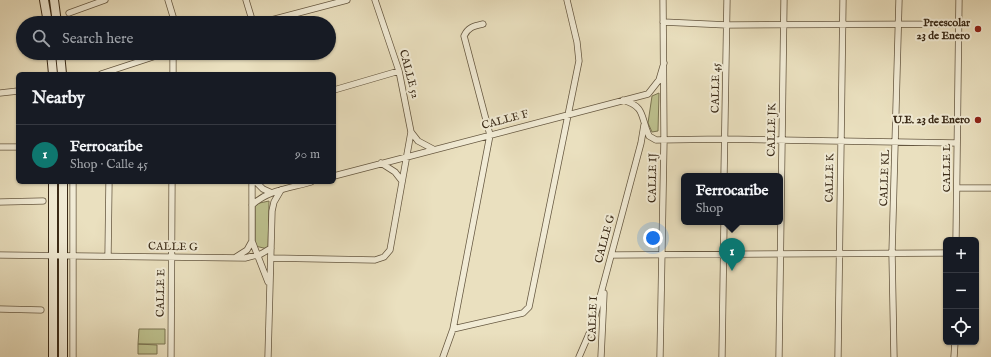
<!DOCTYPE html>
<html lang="en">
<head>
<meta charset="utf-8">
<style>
  :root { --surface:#171b24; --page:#242831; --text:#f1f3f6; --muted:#9ea1a6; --line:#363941; --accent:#0f766e }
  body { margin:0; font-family:"IM FELL English",serif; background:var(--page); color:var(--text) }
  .controls { position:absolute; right:12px; bottom:12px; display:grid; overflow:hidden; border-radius:6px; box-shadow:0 1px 3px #0004 }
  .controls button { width:36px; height:36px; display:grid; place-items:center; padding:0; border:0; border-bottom:1px solid var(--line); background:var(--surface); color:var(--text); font:20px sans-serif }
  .you { position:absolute; left:653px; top:238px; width:14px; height:14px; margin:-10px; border:3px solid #fff; border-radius:50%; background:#1a73e8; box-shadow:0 0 0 6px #1a73e833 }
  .badge { display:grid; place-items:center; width:26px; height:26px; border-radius:50%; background:var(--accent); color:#fff; font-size:13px; font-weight:700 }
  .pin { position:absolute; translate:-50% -33px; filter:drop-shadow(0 1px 2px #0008) }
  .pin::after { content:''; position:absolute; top:21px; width:14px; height:12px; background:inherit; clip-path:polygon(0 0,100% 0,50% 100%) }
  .popup { position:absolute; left:681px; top:173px; width:102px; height:52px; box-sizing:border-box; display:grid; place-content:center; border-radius:6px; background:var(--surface); filter:drop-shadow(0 1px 3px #0005); font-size:13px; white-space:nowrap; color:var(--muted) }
  .popup b { font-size:15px; color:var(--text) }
  .popup::after { content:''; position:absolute; left:50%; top:100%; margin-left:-8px; border:8px solid transparent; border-top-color:var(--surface) }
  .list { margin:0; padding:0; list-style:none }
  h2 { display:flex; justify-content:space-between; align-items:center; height:52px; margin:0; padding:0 16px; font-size:17px }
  h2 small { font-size:13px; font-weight:400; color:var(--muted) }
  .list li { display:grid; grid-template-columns:26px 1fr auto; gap:12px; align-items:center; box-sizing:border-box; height:60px; padding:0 16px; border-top:1px solid var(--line) }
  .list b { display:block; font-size:15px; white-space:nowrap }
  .list p { margin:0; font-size:13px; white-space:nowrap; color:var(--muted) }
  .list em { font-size:13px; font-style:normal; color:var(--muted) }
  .icon { flex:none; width:22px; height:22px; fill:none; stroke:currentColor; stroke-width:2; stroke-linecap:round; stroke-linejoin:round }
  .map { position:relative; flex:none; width:991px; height:357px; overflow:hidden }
  .search { position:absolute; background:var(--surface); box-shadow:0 1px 3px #0004; left:16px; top:16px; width:320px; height:44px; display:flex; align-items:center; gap:10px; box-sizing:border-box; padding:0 14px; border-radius:22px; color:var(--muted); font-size:15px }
  .panel { position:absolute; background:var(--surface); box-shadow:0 1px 3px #0004; left:16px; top:72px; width:320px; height:112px; border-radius:6px }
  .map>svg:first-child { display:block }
</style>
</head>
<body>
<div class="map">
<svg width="991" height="357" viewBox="0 0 991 357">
  <rect width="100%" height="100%" fill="#eae0bf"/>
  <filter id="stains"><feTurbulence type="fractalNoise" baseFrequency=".005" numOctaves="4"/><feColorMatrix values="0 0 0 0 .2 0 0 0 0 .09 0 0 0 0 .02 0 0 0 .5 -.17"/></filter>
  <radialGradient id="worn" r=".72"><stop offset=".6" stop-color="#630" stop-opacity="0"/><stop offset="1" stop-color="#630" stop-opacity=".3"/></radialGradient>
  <path fill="#bdc18e" stroke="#7b7552" d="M 659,93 L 658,131 L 652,132 L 648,123 L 652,96 Z
    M 269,201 L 268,249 L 255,246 L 255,204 Z
    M 139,329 L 165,329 L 165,344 L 138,344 Z
    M 138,344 L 157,345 L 157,354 L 138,354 Z"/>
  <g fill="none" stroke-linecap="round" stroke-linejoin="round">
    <g stroke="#655740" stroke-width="7">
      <path id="street" d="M 168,0 L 175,23
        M 246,0 L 253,23
        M 69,13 L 105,0
        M 663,22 L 727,25 L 959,24
        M 260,23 L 347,0
        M 101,74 L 165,53
        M 173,74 L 173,53
        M 334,90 L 399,71
        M 0,93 L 18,91
        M 623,100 C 646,107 640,116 649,136 L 656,140 L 725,139 L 957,143
        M 411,132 L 418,141 L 433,149
        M 0,147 L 18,147
        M 381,163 L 395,172 L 402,181
        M 334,176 L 648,94 L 659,80 L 664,63
        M 724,176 L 727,0
        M 73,182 L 73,357
        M 256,182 L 263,189 L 272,193
        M 957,188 L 991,188
        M 0,202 L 43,201
        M 252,205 C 268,190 291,188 311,182
        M 956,240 L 959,0
        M 252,241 L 268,282
        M 0,255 L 245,258 L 261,254 L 271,248
        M 612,255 L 946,253
        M 108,256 L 109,182
        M 236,257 L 247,250 L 252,241 L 252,182
        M 271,258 L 375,260 L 384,257 L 390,250 L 411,132 L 399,71 L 375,0
        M 0,309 L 41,310
        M 453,329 L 523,313 L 529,307 L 579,61 L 577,42 L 567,0
        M 171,357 L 172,182
        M 268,357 L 272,211 L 274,202 L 281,190
        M 443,357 L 453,329 L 490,135 L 464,36 C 468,27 474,26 483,24
        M 579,357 L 592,327 L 641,143 L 644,125
        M 601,357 L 604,293
        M 660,357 L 664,140 L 663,0
        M 722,357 L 724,222
        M 779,357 L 784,0
        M 838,357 L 843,0
        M 894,357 L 892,253 L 899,0
        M 954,357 L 955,342"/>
    </g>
    <g stroke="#392916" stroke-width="10">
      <path id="secondary" d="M 44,0 L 48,23
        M 54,0 L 57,23
        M 51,53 L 53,74
        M 60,53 L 62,74
        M 53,357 L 53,182
        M 63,357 L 63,182"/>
    </g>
    <use href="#street" stroke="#f1ebd5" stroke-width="5.5"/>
    <use href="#secondary" stroke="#f1ebd5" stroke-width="8"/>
  </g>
  <g fill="#8f2418" stroke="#f1ebd5" stroke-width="1.5">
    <circle cx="978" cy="29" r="4"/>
    <circle cx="978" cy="120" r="4"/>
  </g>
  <g text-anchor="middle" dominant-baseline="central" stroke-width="4" stroke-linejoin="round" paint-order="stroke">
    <g font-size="11" font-weight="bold" fill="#392916" stroke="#f1ebd5" text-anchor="end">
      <text x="970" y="23">Preescolar<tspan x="970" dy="13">23 de Enero</tspan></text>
      <text x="970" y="120">U.E. 23 de Enero</text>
    </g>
    <g font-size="11" fill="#392916" stroke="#f1ebd5">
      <text transform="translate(409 74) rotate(75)">CALLE 52</text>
      <text transform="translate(716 88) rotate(-89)">CALLE 45</text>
      <text transform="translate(505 120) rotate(-15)">CALLE F</text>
      <text transform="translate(772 130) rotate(-89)">CALLE JK</text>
      <text transform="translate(947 168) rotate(-90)">CALLE L</text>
      <text transform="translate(653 178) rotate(-89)">CALLE IJ</text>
      <text transform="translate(830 178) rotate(-89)">CALLE K</text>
      <text transform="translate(885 178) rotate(-88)">CALLE KL</text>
      <text transform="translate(605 239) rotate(-75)">CALLE G</text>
      <text transform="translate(173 247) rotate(1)">CALLE G</text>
      <text transform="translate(161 293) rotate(-89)">CALLE E</text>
      <text transform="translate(593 319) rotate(-88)">CALLE I</text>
    </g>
  </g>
  <rect width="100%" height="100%" filter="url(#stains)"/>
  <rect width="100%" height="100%" fill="url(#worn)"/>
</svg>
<div class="controls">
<button>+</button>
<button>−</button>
<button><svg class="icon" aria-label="locate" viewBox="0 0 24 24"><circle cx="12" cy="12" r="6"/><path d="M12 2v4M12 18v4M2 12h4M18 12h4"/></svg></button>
</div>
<div class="you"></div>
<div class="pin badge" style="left:732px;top:271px">1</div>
<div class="popup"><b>Ferrocaribe</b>Shop</div>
<div class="search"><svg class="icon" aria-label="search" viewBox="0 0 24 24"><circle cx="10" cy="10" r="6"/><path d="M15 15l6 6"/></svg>Search here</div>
<section class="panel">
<h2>Nearby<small></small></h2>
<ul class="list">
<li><span class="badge">1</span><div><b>Ferrocaribe</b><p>Shop · Calle 45</p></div><em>90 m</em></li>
</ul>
</section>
</div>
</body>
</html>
